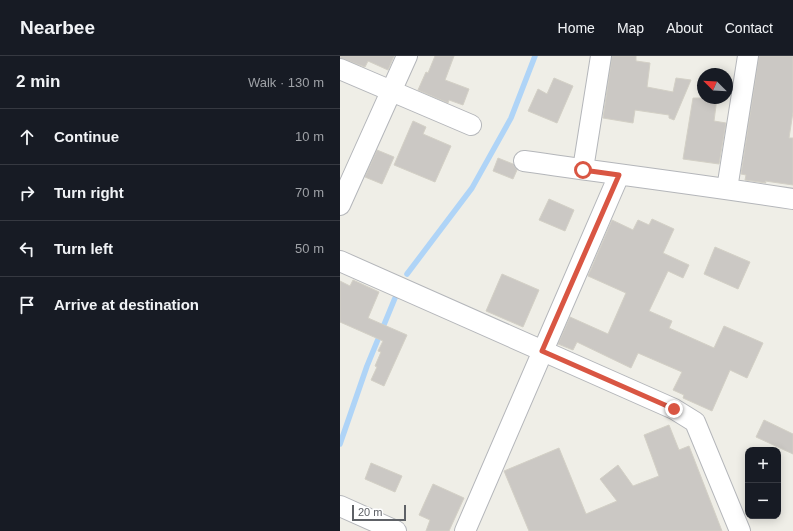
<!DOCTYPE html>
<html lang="en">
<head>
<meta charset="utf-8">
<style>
  :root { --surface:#171b24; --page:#20242c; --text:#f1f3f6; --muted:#9ea1a6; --line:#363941 }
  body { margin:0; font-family:Helvetica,sans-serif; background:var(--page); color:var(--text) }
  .controls { position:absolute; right:12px; bottom:12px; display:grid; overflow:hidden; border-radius:8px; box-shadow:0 2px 10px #0003 }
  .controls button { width:36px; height:36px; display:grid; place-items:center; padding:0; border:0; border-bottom:1px solid var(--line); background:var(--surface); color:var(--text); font:20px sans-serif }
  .compass { position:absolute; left:357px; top:12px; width:36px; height:36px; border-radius:50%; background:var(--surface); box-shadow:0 2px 10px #0003; rotate:294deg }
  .scale { position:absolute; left:12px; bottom:10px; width:54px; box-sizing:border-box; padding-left:4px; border:2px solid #5e6166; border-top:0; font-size:11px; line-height:14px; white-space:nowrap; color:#5e6166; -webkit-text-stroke:3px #fff; paint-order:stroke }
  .stop { position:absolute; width:12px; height:12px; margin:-9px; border:3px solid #d95643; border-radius:50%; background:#fff }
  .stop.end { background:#d95643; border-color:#fff; box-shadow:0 1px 4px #0008 }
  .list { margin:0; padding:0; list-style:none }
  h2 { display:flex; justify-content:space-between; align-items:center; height:52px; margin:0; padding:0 16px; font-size:17px }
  h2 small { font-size:13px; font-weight:400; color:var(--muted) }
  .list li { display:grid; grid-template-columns:26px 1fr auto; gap:12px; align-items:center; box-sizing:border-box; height:56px; padding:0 16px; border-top:1px solid var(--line) }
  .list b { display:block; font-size:15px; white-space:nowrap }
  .list em { font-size:13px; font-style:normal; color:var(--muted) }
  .icon { flex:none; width:22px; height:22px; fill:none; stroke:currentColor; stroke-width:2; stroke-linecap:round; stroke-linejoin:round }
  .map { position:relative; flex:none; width:453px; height:475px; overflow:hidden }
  header { display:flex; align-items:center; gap:24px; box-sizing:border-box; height:56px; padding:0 20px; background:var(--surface); border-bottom:1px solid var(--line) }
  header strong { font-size:19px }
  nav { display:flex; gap:22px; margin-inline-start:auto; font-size:14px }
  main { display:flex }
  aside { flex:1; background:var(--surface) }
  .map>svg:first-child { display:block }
</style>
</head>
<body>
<header>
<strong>Nearbee</strong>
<nav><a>Home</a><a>Map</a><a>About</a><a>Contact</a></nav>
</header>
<main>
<aside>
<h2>2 min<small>Walk · 130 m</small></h2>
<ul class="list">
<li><svg class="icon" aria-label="ahead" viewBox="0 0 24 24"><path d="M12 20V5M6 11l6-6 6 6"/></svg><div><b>Continue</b></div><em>10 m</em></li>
<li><svg class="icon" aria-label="right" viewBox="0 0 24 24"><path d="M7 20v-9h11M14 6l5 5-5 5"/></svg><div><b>Turn right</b></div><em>70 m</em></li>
<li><svg class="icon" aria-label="left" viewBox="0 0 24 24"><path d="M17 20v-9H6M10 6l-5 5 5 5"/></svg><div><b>Turn left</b></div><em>50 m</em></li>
<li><svg class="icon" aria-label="arrive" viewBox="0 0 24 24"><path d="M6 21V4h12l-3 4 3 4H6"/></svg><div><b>Arrive at destination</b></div></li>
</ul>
</aside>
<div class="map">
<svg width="453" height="475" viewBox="0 0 453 475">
  <rect width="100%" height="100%" fill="#efeee7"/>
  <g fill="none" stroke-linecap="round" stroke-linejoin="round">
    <path stroke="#afd4f7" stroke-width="5.5" d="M 67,218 L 132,132 L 171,62 L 195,0
      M 0,388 L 27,310 L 55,242"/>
  </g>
  <path fill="#cbc8c4" stroke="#d3d0c6" d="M 0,0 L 54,0 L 48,14 L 28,5 L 25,11 L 0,2 Z
    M 95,0 L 114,0 L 105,24 L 129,33 L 123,49 L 109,44 L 108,47 L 78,34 L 86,16 L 88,17 Z
    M 272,0 L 296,0 L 296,5 L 310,7 L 307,31 L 333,36 L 336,22 L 351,24 L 334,64 L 329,62 L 329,59 L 295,54 L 293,67 L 263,62 Z
    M 419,0 L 453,0 L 453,56 L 449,82 L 453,82 L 453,129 L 425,125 L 426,127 L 405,124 L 406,119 L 401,118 Z
    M 214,22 L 233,30 L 217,67 L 188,55 L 198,33 L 207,38 Z
    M 353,42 L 377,42 L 374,65 L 386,67 L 379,108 L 343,103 Z
    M 73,65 L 86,71 L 83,78 L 111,90 L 95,126 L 54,109 Z
    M 37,94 L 54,101 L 42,128 L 25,121 Z
    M 158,102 L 173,108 L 177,114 L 173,123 L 153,115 Z
    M 209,143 L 234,154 L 225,175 L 199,164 Z
    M 312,163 L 334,173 L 323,197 L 349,209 L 343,222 L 328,215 L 309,255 L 332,265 L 329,272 L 374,292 L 384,270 L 423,287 L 407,322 L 390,314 L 372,355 L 343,342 L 344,339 L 333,334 L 342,316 L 298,297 L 291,312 L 237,286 L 233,294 L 218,288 L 230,261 L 268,278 L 286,237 L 248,220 L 272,164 L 293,174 L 298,164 L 309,169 Z
    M 375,191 L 410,206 L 398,233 L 364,218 Z
    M 162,218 L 199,234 L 183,271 L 146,255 Z
    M 13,224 L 39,236 L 28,262 L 67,279 L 44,330 L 31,324 L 37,311 L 35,310 L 41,296 L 38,295 L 43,285 L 0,266 L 0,225 L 10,230 Z
    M 424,364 L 453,378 L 453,398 L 416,381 Z
    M 329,369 L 339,394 L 349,390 L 382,475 L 189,475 L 164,415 L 219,392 L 246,458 L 277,445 L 260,423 L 278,409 L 293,430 L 319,420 L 304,379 Z
    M 31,407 L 62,420 L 55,436 L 25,423 Z
    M 93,428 L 124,442 L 109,475 L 86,475 L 90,464 L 79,459 Z"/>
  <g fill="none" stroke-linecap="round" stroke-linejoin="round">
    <g stroke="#b4b6ba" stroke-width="22">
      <path id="street" d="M 0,13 L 131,69
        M 184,105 C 274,118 363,129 453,143
        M 243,113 L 261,0
        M 387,133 L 408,0
        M 0,149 L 67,0
        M 0,205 L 334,353 L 355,366 L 400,475
        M 0,450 L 56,475
        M 125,475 L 279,119"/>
    </g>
    <use href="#street" stroke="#fff" stroke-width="20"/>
  </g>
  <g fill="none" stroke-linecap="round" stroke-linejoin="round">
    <path stroke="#d95643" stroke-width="5" d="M 243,114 L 279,119 L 202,295 L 334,353"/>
  </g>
</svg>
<div class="controls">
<button>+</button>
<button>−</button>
</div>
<svg class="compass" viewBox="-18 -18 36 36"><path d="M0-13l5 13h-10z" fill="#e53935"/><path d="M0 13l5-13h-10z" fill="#9ea1a6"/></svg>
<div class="scale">20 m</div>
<div class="stop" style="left:243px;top:114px"></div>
<div class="stop end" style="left:334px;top:353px"></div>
</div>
</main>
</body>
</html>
